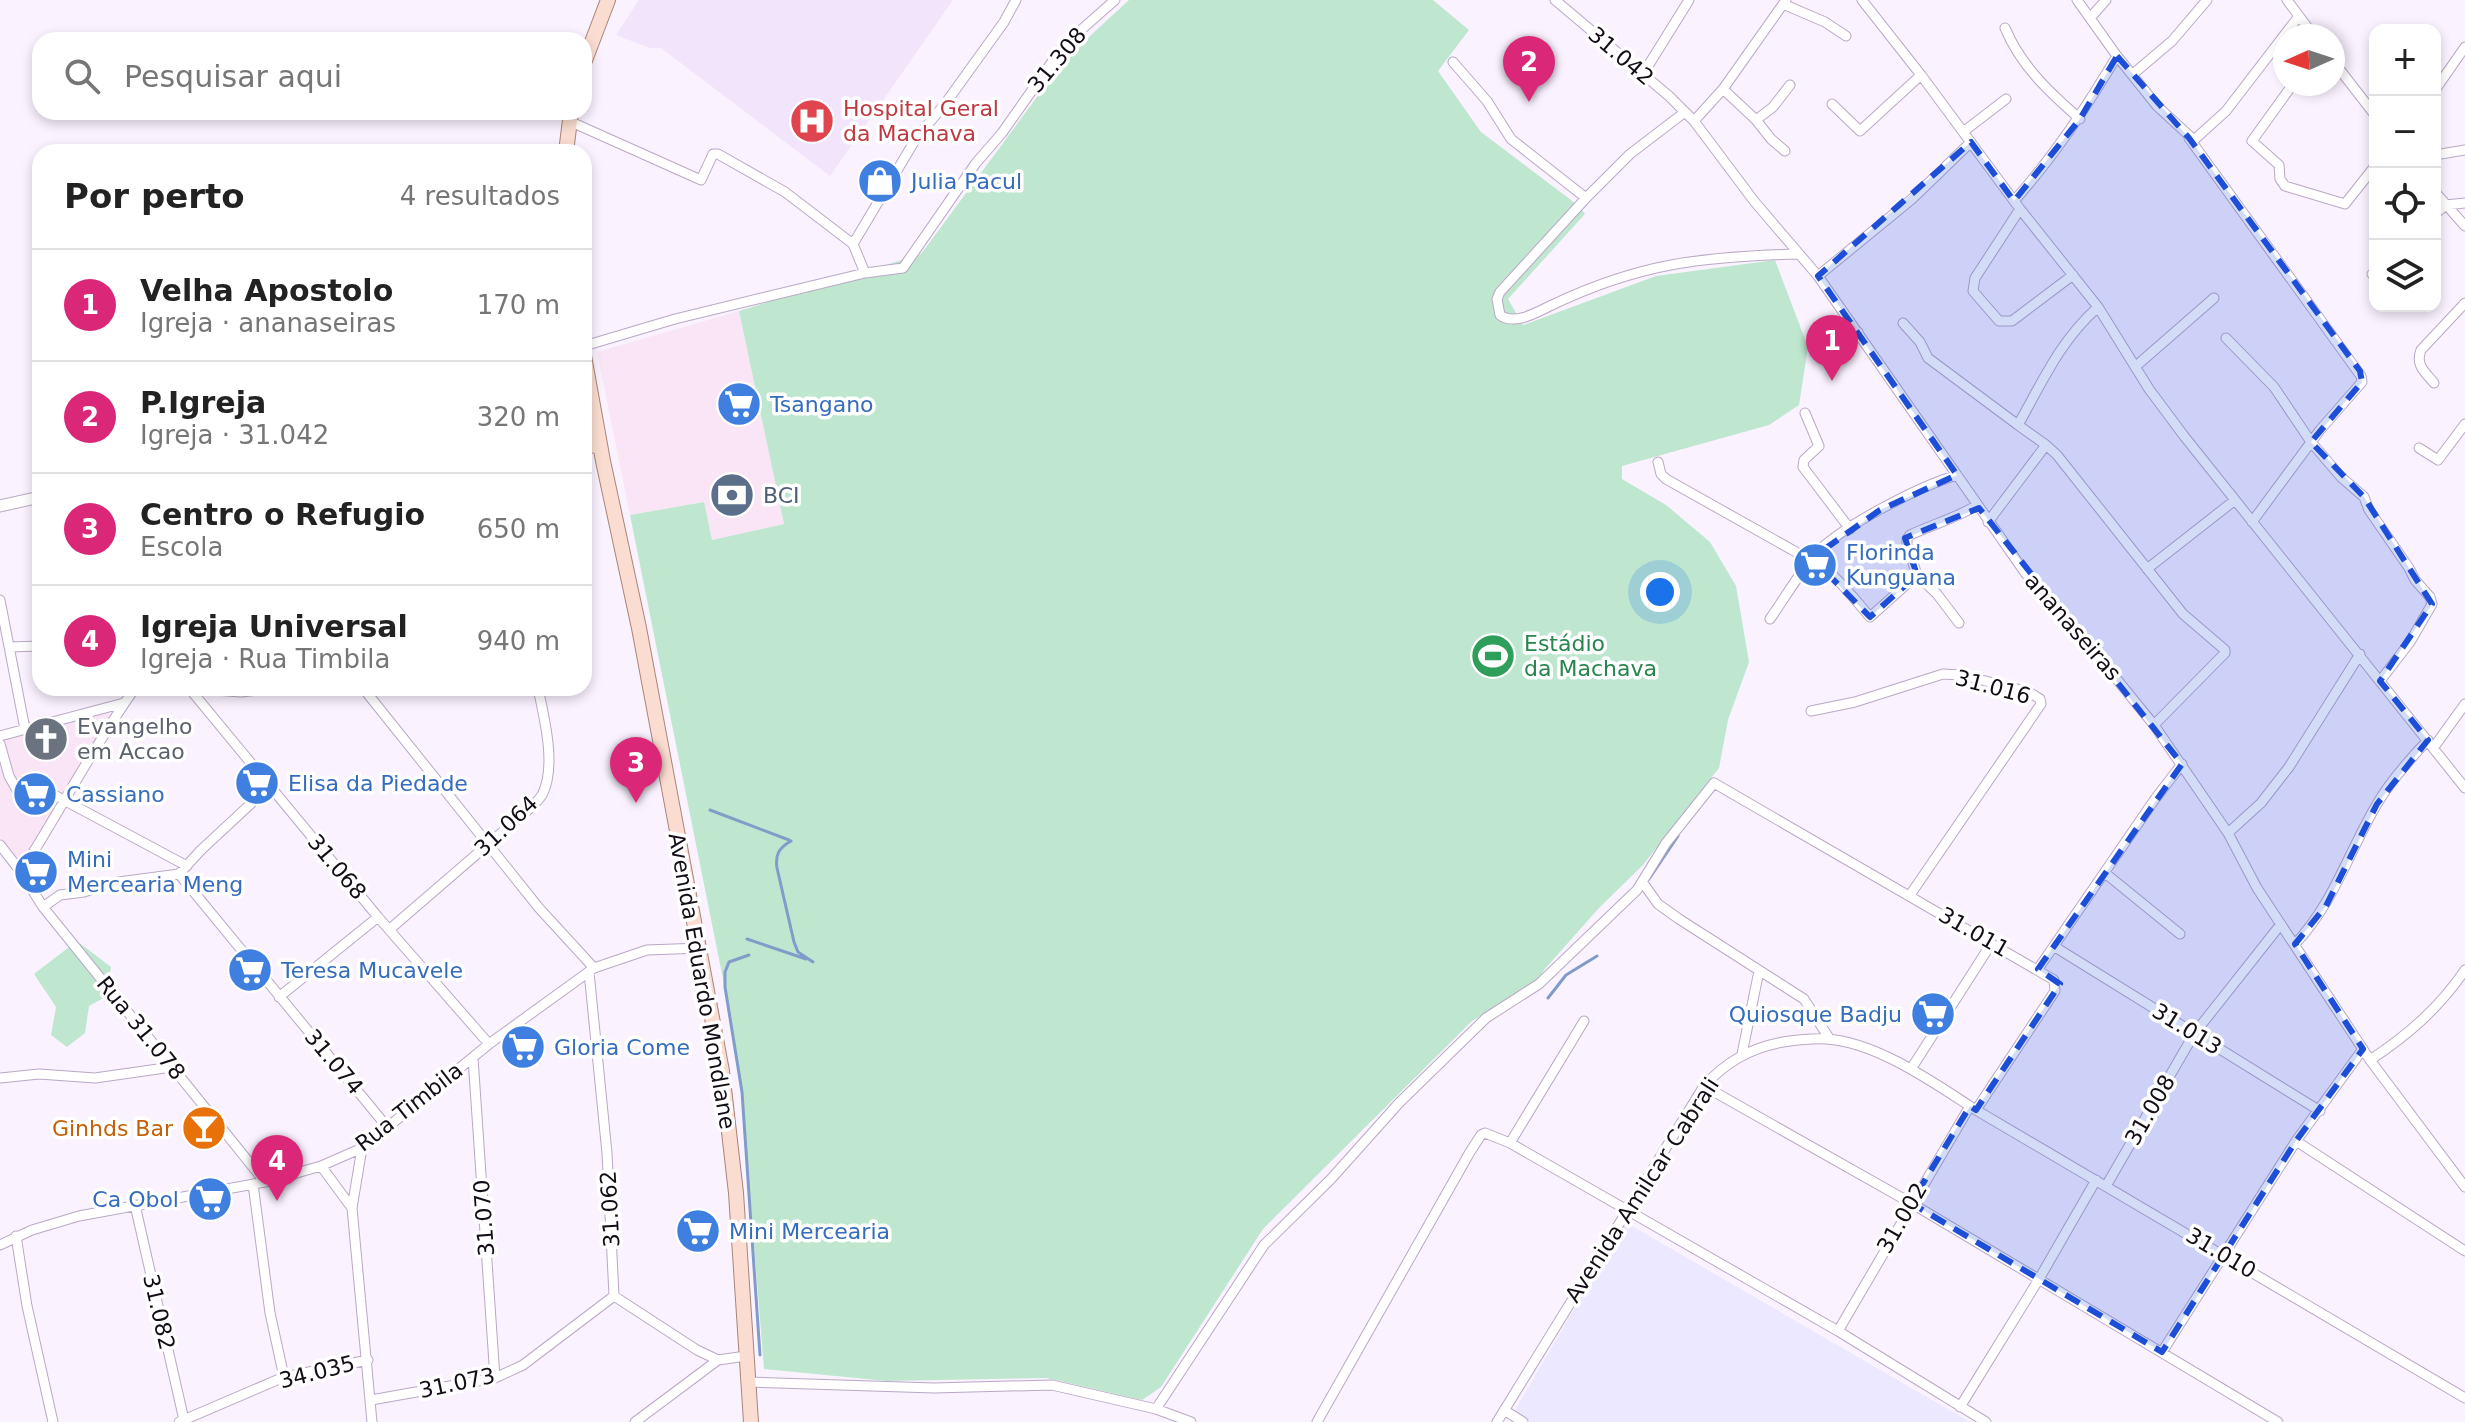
<!DOCTYPE html>
<html lang="pt">
<head>
<meta charset="utf-8">
<style>
  :root { --surface:#fff; --page:#f2f2f2; --text:#222; --muted:#767676; --line:#e0e0e0; --accent:#db2777 }
  body { margin:0; font-family:"DejaVu Sans",sans-serif; background:var(--page); color:var(--text) }
  .controls { position:absolute; right:24px; top:24px; display:grid; overflow:hidden; border-radius:16px; box-shadow:0 4px 12px #0003 }
  .controls button { width:72px; height:72px; display:grid; place-items:center; padding:0; border:0; border-bottom:2px solid var(--line); background:var(--surface); color:var(--text); font:40px sans-serif }
  .compass { position:absolute; left:2273px; top:24px; width:72px; height:72px; border-radius:50%; background:var(--surface); box-shadow:0 4px 12px #0003; rotate:267deg }
  .you { position:absolute; left:1660px; top:592px; width:28px; height:28px; margin:-20px; border:6px solid #fff; border-radius:50%; background:#1a73e8; box-shadow:0 0 0 12px #1a73e833 }
  .badge { display:grid; place-items:center; width:52px; height:52px; border-radius:50%; background:var(--accent); color:#fff; font-size:26px; font-weight:700 }
  .pin { position:absolute; translate:-50% -66px; filter:drop-shadow(0 2px 4px #0008) }
  .pin::after { content:''; position:absolute; top:42px; width:28px; height:24px; background:inherit; clip-path:polygon(0 0,100% 0,50% 100%) }
  .list { margin:0; padding:0; list-style:none }
  h2 { display:flex; justify-content:space-between; align-items:center; height:104px; margin:0; padding:0 32px; font-size:34px }
  h2 small { font-size:26px; font-weight:400; color:var(--muted) }
  .list li { display:grid; grid-template-columns:52px 1fr auto; gap:24px; align-items:center; box-sizing:border-box; height:112px; padding:0 32px; border-top:2px solid var(--line) }
  .list b { display:block; font-size:30px; white-space:nowrap }
  .list p { margin:0; font-size:26px; white-space:nowrap; color:var(--muted) }
  .list em { font-size:26px; font-style:normal; color:var(--muted) }
  .icon { flex:none; width:44px; height:44px; fill:none; stroke:currentColor; stroke-width:2; stroke-linecap:round; stroke-linejoin:round }
  .map { position:relative; flex:none; width:2465px; height:1422px; overflow:hidden }
  .search { position:absolute; background:var(--surface); box-shadow:0 4px 12px #0003; left:32px; top:32px; width:560px; height:88px; display:flex; align-items:center; gap:20px; box-sizing:border-box; padding:0 28px; border-radius:24px; color:var(--muted); font-size:30px }
  .panel { position:absolute; background:var(--surface); box-shadow:0 4px 12px #0003; left:32px; top:144px; width:560px; height:552px; border-radius:24px }
  .map>svg:first-child { display:block }
</style>
</head>
<body>
<div class="map">
<svg width="2465" height="1422" viewBox="0 0 2465 1422">
  <rect width="100%" height="100%" fill="#faf2ff"/>
  <path fill="#f9e5f5" d="M 739,311 L 784,524 L 712,540 L 703,502 L 630,515 L 597,352 Z
    M 107,711 L 112,719 L 21,862 L 0,837 L 0,739 Z"/>
  <path fill="#ece8ff" d="M 1625,1222 L 1970,1422 L 1530,1422 L 1514,1412 Z"/>
  <path fill="#f2e4fa" d="M 639,0 L 953,0 L 830,176 L 661,48 L 650,48 L 616,35 Z"/>
  <path fill="#bfe7d0" d="M 1129,0 L 1433,0 L 1469,30 L 1438,71 L 1481,132 L 1579,206 L 1585,214 L 1508,299 L 1523,325 L 1656,276 L 1775,260 L 1808,347 L 1799,405 L 1769,425 L 1622,466 L 1622,479 L 1666,505 L 1710,542 L 1736,586 L 1749,662 L 1728,720 L 1719,768 L 1643,865 L 1599,908 L 1544,970 L 1537,983 L 1472,1021 L 1263,1229 L 1161,1387 L 1142,1400 L 1047,1378 L 887,1381 L 764,1369 L 742,1094 L 728,1004 L 630,515 L 704,502 L 712,540 L 784,524 L 739,311 L 921,254 L 1065,59 Z
    M 77,941 L 111,967 L 107,996 L 89,1006 L 85,1033 L 67,1047 L 51,1035 L 56,1007 L 34,974 Z"/>
  <g fill="none" stroke-linecap="round" stroke-linejoin="round">
    <path stroke="#819cc9" stroke-width="3" d="M 710,810 L 789,840
      M 791,841 C 779,848 775,854 777,868 L 794,942 L 798,952 L 813,962
      M 1649,879 L 1678,836
      M 747,939 L 806,959
      M 749,955 L 729,962 L 725,972 L 725,987 L 742,1092 L 760,1355
      M 1548,998 L 1566,975 L 1597,956"/>
    <g stroke="#baa8c6" stroke-width="11">
      <path id="minor" d="M 1555,0 L 1669,96 L 1694,121 L 1754,201 L 1818,276 L 2026,574 L 2080,634 L 2154,725 L 2228,833 L 2257,888 L 2370,1060 L 2465,1187
        M 1862,0 L 1921,75 L 2020,209 L 2098,307 L 2149,389 L 2184,436 L 2465,788
        M 2077,0 L 2117,56 L 2157,106 L 2194,140 L 2226,111 L 2299,16
        M 2287,0 L 2314,36
        M 1783,4 L 1825,22 L 1846,36
        M 2090,18 L 2106,0
        M 2005,28 C 2021,66 2049,92 2080,119
        M 2333,61 L 2375,115
        M 1453,62 L 1487,101 L 1511,139 L 1586,198
        M 1643,74 L 1689,0
        M 2133,74 L 2172,41 L 2207,0
        M 2293,84 L 2252,141 L 2279,165 L 2280,179 L 2285,186 L 2345,204 L 2375,166
        M 1723,89 L 1756,120 L 1773,107 L 1790,85
        M 2435,90 L 2465,47
        M 1832,104 L 1860,131 L 1921,75
        M 1685,112 L 1630,154 L 1586,198 L 1500,292 L 1497,299 L 1500,315 C 1515,326 1537,312 1552,305 C 1640,263 1701,257 1797,254
        M 1756,120 L 1771,139 L 1785,151
        M 569,121 L 701,180 L 713,154 L 718,154 L 785,192 L 853,244 L 865,273
        M 1694,121 L 1723,89 L 1786,0
        M 1963,132 L 2006,99
        M 2189,138 L 2361,376 L 2362,382 L 2320,430 L 2252,522
        M 2435,155 L 2465,150
        M 2435,192 L 2465,226
        M 2014,201 C 2055,155 2085,109 2117,56
        M 2020,209 L 1975,278 L 1973,291 L 1999,321 L 2012,321 L 2073,275
        M 2435,214 L 2446,205 L 2465,203
        M 853,244 L 917,137 L 945,104 L 1004,22 L 1016,0
        M 2372,274 L 2375,272
        M 1818,276 L 1912,199 L 1971,142
        M 1903,323 L 1920,342 L 1928,358 L 2018,425
        M 2226,338 L 2274,387 L 2311,442 L 2341,477 L 2364,497 L 2369,510 L 2409,568 L 2415,580 L 2430,597 L 2432,604 L 2410,642 L 2380,681
        M 584,346 L 675,319 L 865,273 L 903,268 L 976,163 L 1002,133 L 1064,45 L 1115,0
        M 1815,348 L 1858,332
        M 2135,367 L 2214,298
        M 2434,383 C 2425,372 2415,365 2421,350 L 2465,303
        M 1805,413 L 1819,446 L 1804,460 L 1803,467 L 1850,529
        M 2046,445 L 2057,455 L 2183,614 L 2225,650 L 2225,653 L 2154,725
        M 2419,448 L 2438,460 L 2465,424
        M 1658,462 L 1661,474 L 1666,479 L 1796,552 C 1832,568 1845,588 1870,617 L 1917,575 L 1907,544 L 1907,539 L 1910,535 C 1931,525 1959,517 1977,505
        M 1988,522 L 2046,445 L 2018,425 C 2043,381 2059,342 2098,307
        M 2147,569 L 2235,500
        M 1917,575 L 1937,594 L 1959,623
        M 0,600 L 25,729
        M 1770,619 C 1784,599 1797,577 1812,558 C 1835,529 1920,486 1957,475
        M 9,647 L 40,646
        M 189,688 L 378,917 L 489,1044
        M 189,688 L 241,692 L 277,688
        M 363,688 L 539,908 L 594,968
        M 1811,711 L 1855,702 L 1943,674 L 1962,675 L 2029,692 L 2040,699 L 2041,704 L 1910,895
        M 0,736 L 124,703
        M 0,744 L 9,776 L 17,790 L 45,790 L 187,866
        M 2434,747 L 2465,704
        M 2228,833 L 2261,803 L 2289,767 L 2360,654
        M 0,845 L 21,872 L 43,907 L 265,1182
        M 21,872 C 60,811 93,747 135,688
        M 2105,873 L 2180,934
        M 179,874 L 388,1128
        M 1643,883 L 1658,904 L 1679,919 L 1804,999 L 1829,1038
        M 43,907 L 60,895 L 84,892 L 111,883 L 179,874 L 201,850 L 270,786
        M 390,929 L 529,809 C 533,805 539,800 542,795 C 557,767 544,717 538,688
        M 2295,944 C 2334,903 2349,851 2377,804 C 2391,780 2409,760 2428,740
        M 2055,947 L 2320,1111
        M 2038,969 L 2155,799 L 2182,764
        M 589,972 L 607,1153 L 614,1296 L 697,1350 L 718,1360 L 746,1356
        M 279,997 L 378,917
        M 1742,1054 L 1759,971
        M 473,1058 L 495,1378
        M 2370,1060 C 2408,1035 2439,1008 2465,970
        M 1911,1069 L 1991,944
        M 0,1078 L 39,1074 L 95,1078 L 172,1067
        M 1704,1086 L 1911,1203 L 2278,1422
        M 2296,1141 L 2465,1251
        M 1510,1143 L 1584,1021
        M 362,1148 L 352,1208 L 372,1422
        M 321,1166 L 352,1208
        M 253,1184 L 270,1313 L 284,1377
        M 2106,1186 L 2194,1034 L 2281,924
        M 135,1205 L 184,1420
        M 16,1236 L 27,1306 L 53,1422
        M 0,1245 L 32,1230 L 79,1216 L 265,1182 L 321,1166 L 362,1148 L 489,1044 L 594,968 L 647,950 L 701,948
        M 1838,1331 L 1970,1106
        M 2162,1352 L 2296,1141 L 2363,1049
        M 749,1382 L 934,1388 L 1052,1385 L 1156,1409 L 1191,1422
        M 371,1400 L 495,1378 L 523,1365 L 614,1296
        M 1960,1407 L 2039,1279 L 2096,1180
        M 1156,1409 L 1264,1245 L 1331,1179 L 1399,1103 L 1486,1018 L 1539,984 L 1637,890 L 1666,843 L 1714,783 L 2054,980 L 2055,991 L 1976,1110
        M 1504,1410 L 1523,1422
        M 179,1422 L 284,1377 L 368,1360
        M 635,1422 L 718,1360
        M 1317,1422 L 1470,1152 L 1481,1135 L 1485,1133 L 1510,1143 L 1838,1331 L 1986,1422
        M 1497,1422 L 1704,1086 C 1726,1062 1750,1048 1783,1042 C 1797,1040 1812,1038 1826,1039 C 1877,1042 1934,1083 1976,1110 L 2465,1398"/>
    </g>
    <g stroke="#baa8c6" stroke-width="13">
      <path id="tertiary" d="M 0,506 L 40,497"/>
    </g>
    <g stroke="#a8857b" stroke-width="16">
      <path id="primary" d="M 584,63 L 608,0
        M 566,152 L 571,112
        M 584,356 L 603,461 L 639,628 L 722,1071 L 736,1193 L 751,1422
        M 584,424 L 595,446"/>
    </g>
    <use href="#minor" stroke="#fff" stroke-width="9"/>
    <use href="#tertiary" stroke="#fff" stroke-width="11"/>
    <use href="#primary" stroke="#faddd0" stroke-width="14"/>
  </g>
  <path fill="#1d4ed8" fill-opacity="0.2" stroke="#1d4ed8" stroke-width="6" stroke-dasharray="16 10" stroke-linejoin="round" d="M 2117,56 L 2189,138 L 2360,371 L 2362,382 L 2311,442 L 2364,497 L 2432,604 L 2380,681 L 2428,740 L 2377,804 L 2326,906 L 2295,944 L 2363,1049 L 2296,1141 L 2162,1352 L 1911,1203 L 1970,1106 L 1976,1110 L 2060,984 L 2038,969 L 2182,764 L 1979,508 L 1905,538 L 1917,575 L 1870,617 L 1812,558 L 1880,510 L 1957,475 L 1818,276 L 1971,142 L 2014,201 L 2080,119 Z"/>
  <defs>
    <g id="hospital-disc" transform="scale(2.3)"><circle r="9.5" fill="#e0444e" stroke="#fff"/><path d="M-5-5h3v3.5h4V-5h3V5h-3V1.5h-4V5h-3Z" fill="#fff"/></g>
    <g id="shop-disc" transform="scale(2.3)"><circle r="9.5" fill="#3f7fe0" stroke="#fff"/><path d="M-5-2.5h2.3a2.7 3.5 0 0 1 5.4 0H5L5.5 6h-11ZM-1.5-2.5h3a1.5 2.3 0 0 0-3 0Z" fill="#fff"/></g>
    <g id="supermarket-disc" transform="scale(2.3)"><circle r="9.5" fill="#3f7fe0" stroke="#fff"/><path d="M-6-5.5h2.5l.6 2H6L4.5 2H-2.5L-4.4-4H-6ZM-1.5 3.2a1.3 1.3 0 1 0 .1 0ZM3 3.2a1.3 1.3 0 1 0 .1 0Z" fill="#fff"/></g>
    <g id="bank-disc" transform="scale(2.3)"><circle r="9.5" fill="#5c6f8a" stroke="#fff"/><path d="M-6-4H6V4H-6ZM0-2.3a2.3 2.3 0 1 0 0 4.6a2.3 2.3 0 1 0 0-4.6Z" fill="#fff"/></g>
    <g id="stadium-disc" transform="scale(2.3)"><circle r="9.5" fill="#2e9e5b" stroke="#fff"/><path d="M0-5a6.5 5 0 1 0 0 10a6.5 5 0 1 0 0-10ZM-3.5-1.8h7v3.6h-7Z" fill="#fff"/></g>
    <g id="church-disc" transform="scale(2.3)"><circle r="9.5" fill="#6b7280" stroke="#fff"/><path d="M-1.2-6h2.4v3.5h3.3v2.4h-3.3V6h-2.4V-.1h-3.3v-2.4h3.3Z" fill="#fff"/></g>
    <g id="bar-disc" transform="scale(2.3)"><circle r="9.5" fill="#e8710a" stroke="#fff"/><path d="M-6-5H6L.8 .8V4.5H3.5V6h-7V4.5H-.8V.8Z" fill="#fff"/></g>
  </defs>
  <g fill-rule="evenodd">
    <use href="#hospital-disc" x="812" y="121"/>
    <use href="#shop-disc" x="880" y="181"/>
    <use href="#supermarket-disc" x="739" y="404"/>
    <use href="#bank-disc" x="732" y="495"/>
    <use href="#supermarket-disc" x="1815" y="565"/>
    <use href="#stadium-disc" x="1493" y="656"/>
    <use href="#church-disc" x="46" y="739"/>
    <use href="#supermarket-disc" x="257" y="783"/>
    <use href="#supermarket-disc" x="35" y="794"/>
    <use href="#supermarket-disc" x="36" y="872"/>
    <use href="#supermarket-disc" x="250" y="970"/>
    <use href="#supermarket-disc" x="1933" y="1014"/>
    <use href="#supermarket-disc" x="523" y="1047"/>
    <use href="#bar-disc" x="204" y="1128"/>
    <use href="#supermarket-disc" x="210" y="1199"/>
    <use href="#supermarket-disc" x="698" y="1231"/>
  </g>
  <g text-anchor="middle" dominant-baseline="central" stroke-width="7" stroke-linejoin="round" paint-order="stroke">
    <g font-size="22" fill="#140d18" stroke="#fff">
      <text transform="translate(1621 56) rotate(40)">31.042</text>
      <text transform="translate(1057 60) rotate(-50)">31.308</text>
      <text transform="translate(2073 627) rotate(49)">ananaseiras</text>
      <text transform="translate(1993 687) rotate(15)">31.016</text>
      <text transform="translate(506 826) rotate(-43)">31.064</text>
      <text transform="translate(337 867) rotate(50)">31.068</text>
      <text transform="translate(1974 932) rotate(30)">31.011</text>
      <text transform="translate(702 981) rotate(80)">Avenida Eduardo Mondlane</text>
      <text transform="translate(141 1028) rotate(51)">Rua 31.078</text>
      <text transform="translate(2187 1029) rotate(32)">31.013</text>
      <text transform="translate(334 1062) rotate(50)">31.074</text>
      <text transform="translate(409 1107) rotate(-38)">Rua Timbila</text>
      <text transform="translate(2150 1110) rotate(-60)">31.008</text>
      <text transform="translate(1642 1190) rotate(-57)">Avenida Amilcar Cabrali</text>
      <text transform="translate(610 1209) rotate(-93)">31.062</text>
      <text transform="translate(484 1218) rotate(-94)">31.070</text>
      <text transform="translate(1902 1218) rotate(-60)">31.002</text>
      <text transform="translate(2221 1253) rotate(31)">31.010</text>
      <text transform="translate(159 1312) rotate(77)">31.082</text>
      <text transform="translate(317 1372) rotate(-14)">34.035</text>
      <text transform="translate(457 1383) rotate(-12)">31.073</text>
    </g>
    <g font-size="22" fill="#be3a42" stroke="#fff" text-anchor="start">
      <text x="843" y="108">Hospital Geral<tspan x="843" dy="25">da Machava</tspan></text>
    </g>
    <g font-size="22" fill="#366cbe" stroke="#fff" text-anchor="start">
      <text x="911" y="181">Julia Pacul</text>
      <text x="770" y="404">Tsangano</text>
      <text x="1846" y="552">Florinda<tspan x="1846" dy="25">Kunguana</tspan></text>
      <text x="288" y="783">Elisa da Piedade</text>
      <text x="66" y="794">Cassiano</text>
      <text x="67" y="859">Mini<tspan x="67" dy="25">Mercearia Meng</tspan></text>
      <text x="281" y="970">Teresa Mucavele</text>
      <text x="1902" y="1014" text-anchor="end">Quiosque Badju</text>
      <text x="554" y="1047">Gloria Come</text>
      <text x="179" y="1199" text-anchor="end">Ca Obol</text>
      <text x="729" y="1231">Mini Mercearia</text>
    </g>
    <g font-size="22" fill="#4e5e75" stroke="#fff" text-anchor="start">
      <text x="763" y="495">BCI</text>
    </g>
    <g font-size="22" fill="#27864d" stroke="#fff" text-anchor="start">
      <text x="1524" y="643">Estádio<tspan x="1524" dy="25">da Machava</tspan></text>
    </g>
    <g font-size="22" fill="#5b616d" stroke="#fff" text-anchor="start">
      <text x="77" y="726">Evangelho<tspan x="77" dy="25">em Accao</tspan></text>
    </g>
    <g font-size="22" fill="#c56008" stroke="#fff" text-anchor="end">
      <text x="173" y="1128">Ginhds Bar</text>
    </g>
  </g>
</svg>
<div class="controls">
<button>+</button>
<button>−</button>
<button><svg class="icon" aria-label="locate" viewBox="0 0 24 24"><circle cx="12" cy="12" r="6"/><path d="M12 2v4M12 18v4M2 12h4M18 12h4"/></svg></button>
<button><svg class="icon" aria-label="layers" viewBox="0 0 24 24"><path d="M12 4l9 5-9 5-9-5zM3 14l9 5 9-5"/></svg></button>
</div>
<svg class="compass" viewBox="-18 -18 36 36"><path d="M0-13l5 13h-10z" fill="#e53935"/><path d="M0 13l5-13h-10z" fill="#767676"/></svg>
<div class="you"></div>
<div class="pin badge" style="left:1832px;top:381px">1</div>
<div class="pin badge" style="left:1529px;top:102px">2</div>
<div class="pin badge" style="left:636px;top:803px">3</div>
<div class="pin badge" style="left:277px;top:1201px">4</div>
<div class="search"><svg class="icon" aria-label="search" viewBox="0 0 24 24"><circle cx="10" cy="10" r="6"/><path d="M15 15l6 6"/></svg>Pesquisar aqui</div>
<section class="panel">
<h2>Por perto<small>4 resultados</small></h2>
<ul class="list">
<li><span class="badge">1</span><div><b>Velha Apostolo</b><p>Igreja · ananaseiras</p></div><em>170 m</em></li>
<li><span class="badge">2</span><div><b>P.Igreja</b><p>Igreja · 31.042</p></div><em>320 m</em></li>
<li><span class="badge">3</span><div><b>Centro o Refugio</b><p>Escola</p></div><em>650 m</em></li>
<li><span class="badge">4</span><div><b>Igreja Universal</b><p>Igreja · Rua Timbila</p></div><em>940 m</em></li>
</ul>
</section>
</div>
</body>
</html>
